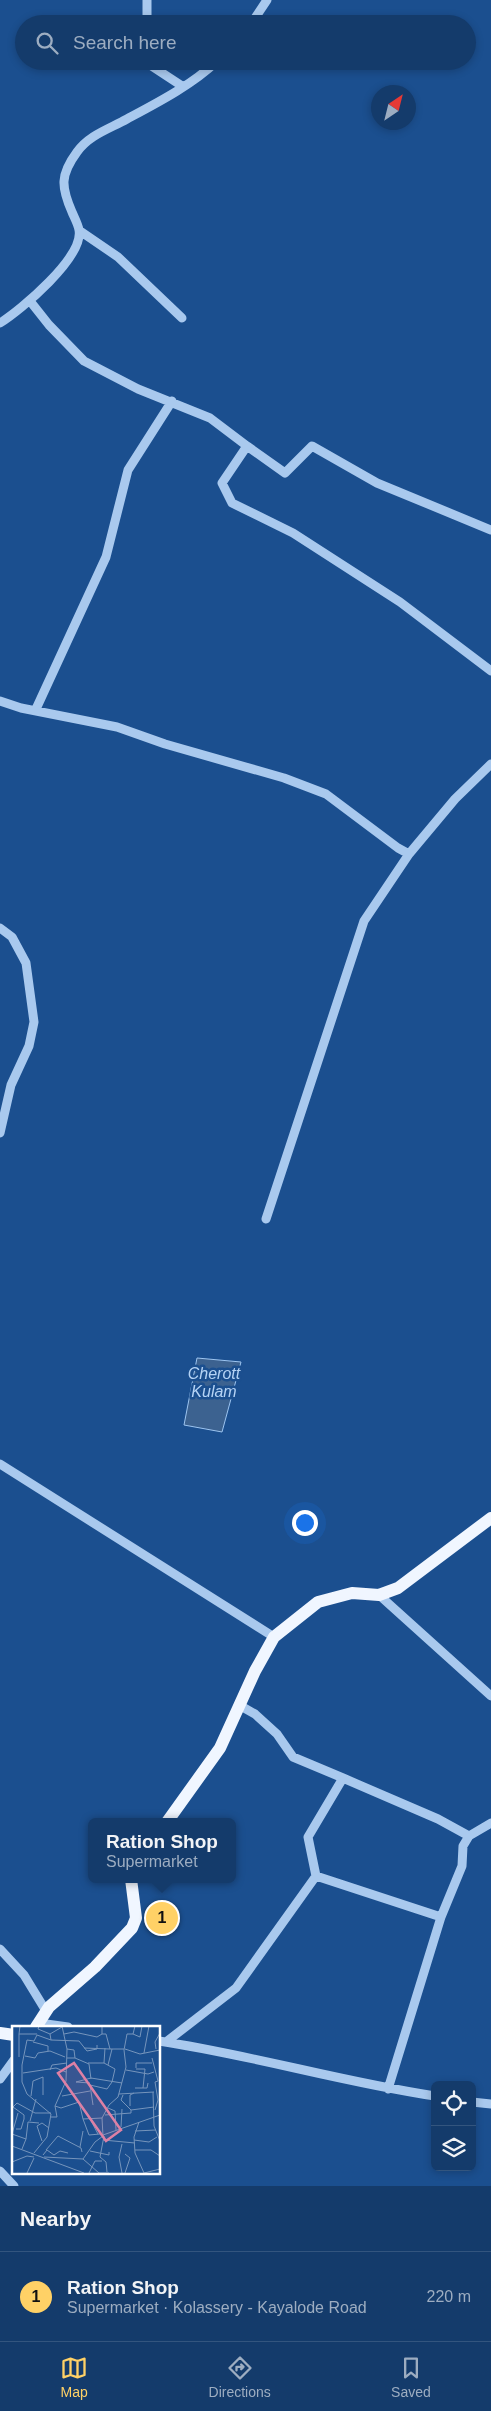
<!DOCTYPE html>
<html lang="en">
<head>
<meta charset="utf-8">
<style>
  :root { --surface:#143b6b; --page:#1d4271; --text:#f1f3f6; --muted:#9dadc1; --line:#33557e; --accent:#ffd166 }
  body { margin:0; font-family:Arial,sans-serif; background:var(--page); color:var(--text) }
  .controls { position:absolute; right:15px; bottom:15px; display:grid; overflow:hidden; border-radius:8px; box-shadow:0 2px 8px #0003 }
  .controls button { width:45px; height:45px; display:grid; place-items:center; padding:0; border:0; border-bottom:1px solid var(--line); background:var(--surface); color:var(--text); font:25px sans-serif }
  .compass { position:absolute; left:371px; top:85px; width:45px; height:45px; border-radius:50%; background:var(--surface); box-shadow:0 2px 8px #0003; rotate:35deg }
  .you { position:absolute; left:304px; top:1522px; width:18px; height:18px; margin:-12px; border:4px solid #fff; border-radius:50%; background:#1a73e8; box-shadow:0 0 0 8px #1a73e833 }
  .badge { display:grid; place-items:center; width:32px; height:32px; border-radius:50%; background:var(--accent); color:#111; font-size:16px; font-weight:700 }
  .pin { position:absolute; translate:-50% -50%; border:2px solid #fff; box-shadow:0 1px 5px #0006 }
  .popup { position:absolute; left:88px; top:1818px; width:148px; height:65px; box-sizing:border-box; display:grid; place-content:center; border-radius:8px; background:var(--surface); filter:drop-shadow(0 1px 4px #0005); font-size:16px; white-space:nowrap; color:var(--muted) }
  .popup b { font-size:19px; color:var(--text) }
  .popup::after { content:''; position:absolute; left:50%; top:100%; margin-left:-10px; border:10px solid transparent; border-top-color:var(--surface) }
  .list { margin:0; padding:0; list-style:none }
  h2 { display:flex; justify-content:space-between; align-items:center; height:65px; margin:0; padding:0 20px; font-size:21px }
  h2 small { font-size:16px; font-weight:400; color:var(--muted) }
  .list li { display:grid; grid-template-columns:32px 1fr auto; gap:15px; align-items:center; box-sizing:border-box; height:90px; padding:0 20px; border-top:1px solid var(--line) }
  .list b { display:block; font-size:19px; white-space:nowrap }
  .list p { margin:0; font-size:16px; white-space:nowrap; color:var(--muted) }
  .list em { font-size:16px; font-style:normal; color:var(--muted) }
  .icon { flex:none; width:28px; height:28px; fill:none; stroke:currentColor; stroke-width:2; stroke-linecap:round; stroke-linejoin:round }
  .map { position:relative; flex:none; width:491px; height:2186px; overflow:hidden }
  .search { position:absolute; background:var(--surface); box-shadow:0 2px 8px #0003; left:15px; right:15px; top:15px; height:55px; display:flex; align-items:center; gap:12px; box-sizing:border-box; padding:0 18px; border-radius:28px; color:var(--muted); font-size:19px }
  .sheet { height:155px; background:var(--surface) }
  nav { display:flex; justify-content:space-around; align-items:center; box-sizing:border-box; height:70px; border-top:1px solid var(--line); background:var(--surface); font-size:14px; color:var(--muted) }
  nav a { display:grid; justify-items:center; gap:2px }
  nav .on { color:var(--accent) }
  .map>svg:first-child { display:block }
</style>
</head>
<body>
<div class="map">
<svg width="491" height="2186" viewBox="0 0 491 2186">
  <rect width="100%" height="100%" fill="#1b4f8f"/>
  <path fill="#3c6290" stroke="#9cc4f0" d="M 197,1358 L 241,1362 L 222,1432 L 184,1425 Z"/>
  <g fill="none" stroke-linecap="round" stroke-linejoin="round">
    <path stroke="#a9c9ee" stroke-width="9" d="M 145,24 L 147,16 L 147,0
      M 251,24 L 267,0
      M 144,61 L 182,86
      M 80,231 L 118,257 L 182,318
      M 30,301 L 49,325 L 84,361 L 138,389 L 210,418 L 247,446
      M 0,323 C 21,310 84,257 79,230 C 78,224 74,217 72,212 C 61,187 60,175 77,152 C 89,135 109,129 127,119 C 157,103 192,85 217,61
      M 491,530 L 377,483 L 312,446 L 285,473 L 247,446 L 222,483 L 232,503 L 293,533 L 400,602 L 491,671
      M 0,701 L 21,708 L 117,727 L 165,744 L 284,778 L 326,794 L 398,848 L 409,854
      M 36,709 L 106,557 L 128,470 L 172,401
      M 0,928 L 12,937 L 26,963 L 34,1022 L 29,1046 L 11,1085 L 0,1133
      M 266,1219 L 364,921 L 409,854 L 455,799 L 491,764
      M 0,1464 L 274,1637
      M 379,1595 L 491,1696
      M 239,1705 L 255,1714 L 277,1734 L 293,1757 L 343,1778
      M 316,1876 L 308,1837 L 343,1778 L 438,1819 L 469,1836
      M 0,1949 L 24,1975 L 46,2011
      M 39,2023 L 68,2027
      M 159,2041 C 252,2055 342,2082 435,2096
      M 166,2042 L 236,1988 L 316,1876 L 441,1917
      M 0,2079 L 14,2060
      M 388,2089 L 441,1917 L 462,1866 L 463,1846 L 469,1836 L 491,1823
      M 472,2102 L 491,2104
      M 0,2171 L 14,2186"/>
    <path stroke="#f0f6ff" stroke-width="12" d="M 167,1822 L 220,1748 L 255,1671 L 274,1637 L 318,1602 L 352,1593 L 379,1595 L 398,1588 L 491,1518
      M 36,2027 L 49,2007 L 95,1967 L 132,1928 L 136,1918 L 131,1879
      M 0,2033 L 14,2035"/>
  </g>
  <g text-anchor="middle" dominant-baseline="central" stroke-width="5" stroke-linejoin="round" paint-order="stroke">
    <g font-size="16" font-style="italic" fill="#b5d3f5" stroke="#1b4f8f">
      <text x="214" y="1373">Cherott<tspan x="214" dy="18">Kulam</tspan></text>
    </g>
  </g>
  <g transform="translate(12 2026)">
    <rect width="148" height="148" fill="#1b4f8f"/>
    <path fill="none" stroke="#7695bc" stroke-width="1" d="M 8,0 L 7,8 L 25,8M 27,0 L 26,3 L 38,8 L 50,1M 90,0 L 90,8 L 94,8 L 98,23 L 112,23M 38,8 L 39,14 L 67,15 L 75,25 L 85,23 L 85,19M 52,8 L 62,6 L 85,11 L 90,8M 121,8 L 128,11 L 130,0M 21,16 L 36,20 L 36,25M 72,22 L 98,23M 113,23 L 128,28 L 148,24M 144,23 L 143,16 L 148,7M 132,27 L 137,0M 13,30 L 23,32 L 26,27 L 38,25 L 53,31M 7,31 L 7,8M 55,32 L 63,32 L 62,24 L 55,23M 63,32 L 77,38 L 79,53M 140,32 L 146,55 L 143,56 L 146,74 L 143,84M 76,37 L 92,37 L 103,43 L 100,56 L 95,63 L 78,59M 92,37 L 93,22M 96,39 L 100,23M 124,42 L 124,37 L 140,37M 124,43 L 133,43 L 131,62M 38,44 L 40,39 L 55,37M 114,44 L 136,48 L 142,46M 11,47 L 44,42 L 54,46M 78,57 L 64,56 L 79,52 L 110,57M 78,59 L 81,79M 123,62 L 135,62 L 136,57M 141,66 L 142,100 L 148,115M 107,68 L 142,66M 111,69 L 109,74 L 119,84M 19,70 L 21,55 L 31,51 L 31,69M 50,70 L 78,65M 43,80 L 49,82 L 67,76 L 71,93 L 90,92M 118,80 L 118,69 L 122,67M 1,81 L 12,89 L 12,93M 0,82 L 5,77 L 23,87 L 39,87M 96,82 L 103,85 L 104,104M 93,89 L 119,87 L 119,84 L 142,81M 39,91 L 45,91 L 43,80 L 54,55 L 55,23 L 50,0M 71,93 L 77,109 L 88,108M 78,93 L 86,108M 18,95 L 24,73M 127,96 L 122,111 L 123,127 L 132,147M 109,101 L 110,83M 4,103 L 9,103 L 12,93M 123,105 L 144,104M 0,108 L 14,113 L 10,123M 0,108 L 6,87M 91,109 L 148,89M 92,110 L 88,131 L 94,136 L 95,146M 14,113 L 16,96 L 27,97M 91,114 L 123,117M 122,114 L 137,116 L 145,111M 30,115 L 25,100 L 30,97 L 37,102M 0,120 L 72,147M 68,121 L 71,105M 34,124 L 46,110 L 69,122 L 70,126M 123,124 L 139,124 L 148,130M 78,125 L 97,129 L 97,126M 22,127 L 35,111 L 39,88 L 15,68 L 10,56 L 10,39 L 15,14 L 22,15 L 25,9 L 39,14M 31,129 L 35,124 L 42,129 L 48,125 L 56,127M 32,131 L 71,133 L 87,147 L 97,147M 71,133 L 83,116 L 91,110 L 90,92 L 97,79 L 106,71 L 114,41 L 112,24 L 115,8 L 121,8 L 123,0M 0,136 L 15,130 L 22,131M 15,147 L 22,132M 77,147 L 83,135 L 90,135M 110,147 L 107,131 L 110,118M 113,147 L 118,132 L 113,128M 132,147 L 148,143"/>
    <path fill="#dd80a5" fill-opacity="0.15" stroke="#dd80a5" stroke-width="2.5" d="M 62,37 L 109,104 L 94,115 L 46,47 Z"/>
    <rect width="148" height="148" fill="none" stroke="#fff" stroke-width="2.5"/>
  </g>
</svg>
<div class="controls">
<button><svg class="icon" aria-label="locate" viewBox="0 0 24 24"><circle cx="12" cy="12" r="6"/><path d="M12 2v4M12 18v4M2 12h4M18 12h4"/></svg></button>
<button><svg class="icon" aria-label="layers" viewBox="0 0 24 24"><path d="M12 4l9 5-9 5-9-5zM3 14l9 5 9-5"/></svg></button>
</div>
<svg class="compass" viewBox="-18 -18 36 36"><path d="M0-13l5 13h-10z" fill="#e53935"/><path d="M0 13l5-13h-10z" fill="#9dadc1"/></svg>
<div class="you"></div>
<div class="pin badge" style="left:162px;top:1918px">1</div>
<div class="popup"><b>Ration Shop</b>Supermarket</div>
<div class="search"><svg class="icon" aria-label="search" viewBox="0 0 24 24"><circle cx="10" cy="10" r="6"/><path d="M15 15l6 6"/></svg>Search here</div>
</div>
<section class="sheet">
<h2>Nearby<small></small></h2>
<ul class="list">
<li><span class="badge">1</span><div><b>Ration Shop</b><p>Supermarket · Kolassery - Kayalode Road</p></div><em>220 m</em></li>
</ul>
</section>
<nav>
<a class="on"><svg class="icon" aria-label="map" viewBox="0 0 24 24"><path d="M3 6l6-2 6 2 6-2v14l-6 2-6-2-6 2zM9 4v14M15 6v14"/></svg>Map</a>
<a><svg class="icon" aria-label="directions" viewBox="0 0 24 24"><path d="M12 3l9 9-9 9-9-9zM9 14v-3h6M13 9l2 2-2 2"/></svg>Directions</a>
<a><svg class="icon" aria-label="saved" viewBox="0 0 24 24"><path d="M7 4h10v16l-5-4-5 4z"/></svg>Saved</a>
</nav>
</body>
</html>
